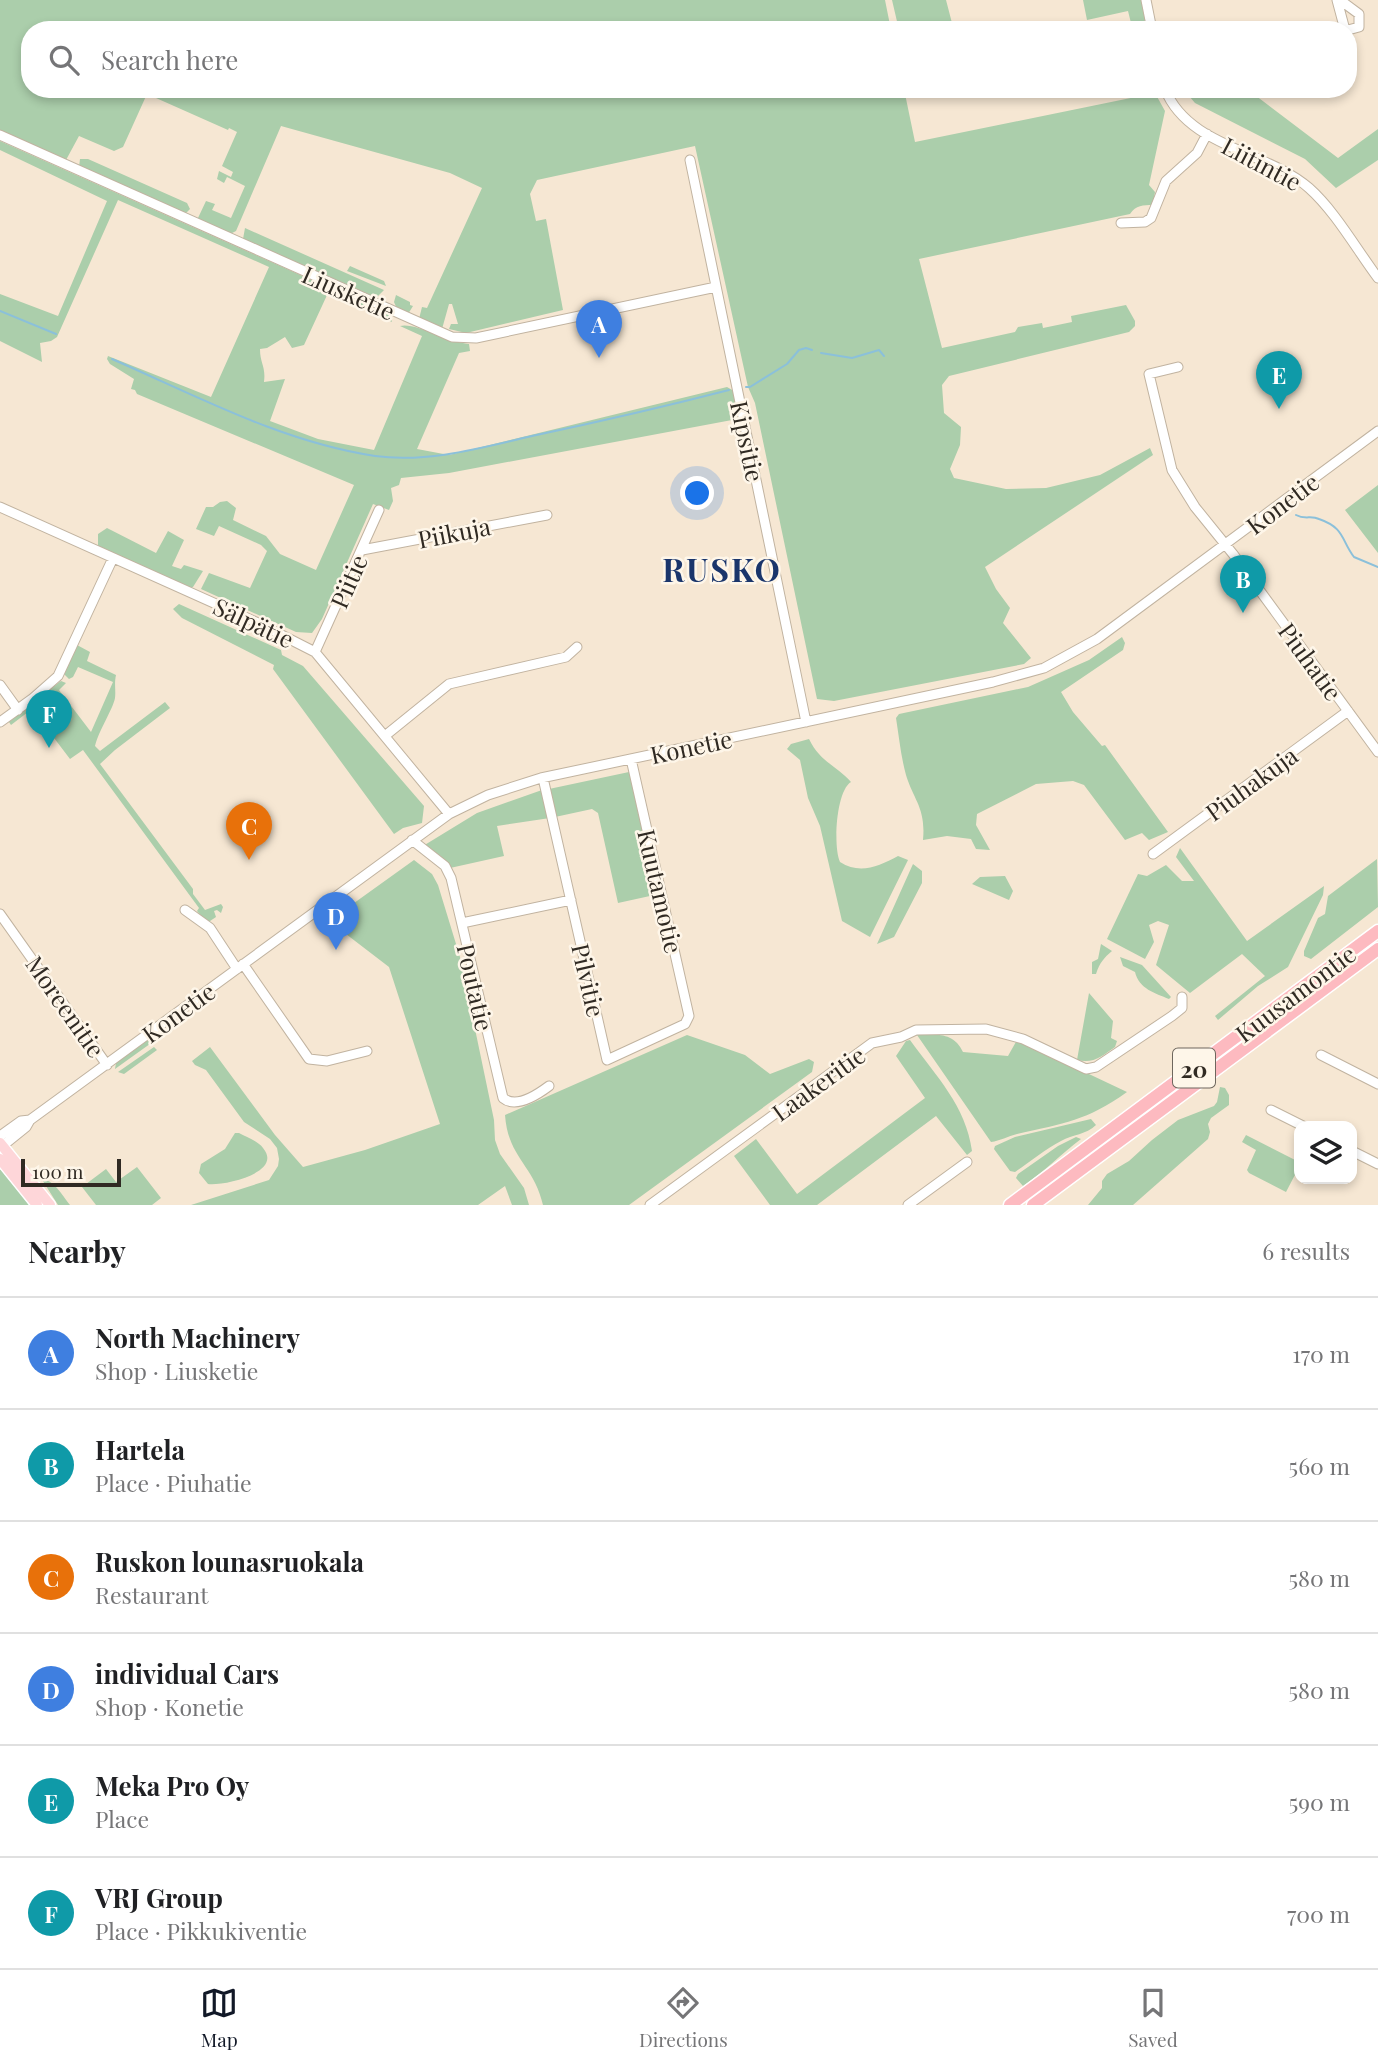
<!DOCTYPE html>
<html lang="en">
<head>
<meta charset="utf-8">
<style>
  :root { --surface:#fff; --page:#f6f6f6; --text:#202124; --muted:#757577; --line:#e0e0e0; --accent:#111827 }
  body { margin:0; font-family:"Playfair Display",serif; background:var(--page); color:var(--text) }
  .controls { position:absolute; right:21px; bottom:21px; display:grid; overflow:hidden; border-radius:14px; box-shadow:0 4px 10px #0003 }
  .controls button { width:63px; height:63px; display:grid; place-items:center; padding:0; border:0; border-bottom:2px solid var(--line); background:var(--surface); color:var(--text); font:35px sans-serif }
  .scale { position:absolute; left:21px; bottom:18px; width:100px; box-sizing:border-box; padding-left:7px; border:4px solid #302a23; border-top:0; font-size:19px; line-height:24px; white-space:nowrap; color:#302a23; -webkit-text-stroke:5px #fef6e9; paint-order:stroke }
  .you { position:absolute; left:698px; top:494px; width:24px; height:24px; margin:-18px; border:5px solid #fff; border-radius:50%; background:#1a73e8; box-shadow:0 0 0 10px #1a73e833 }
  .badge { display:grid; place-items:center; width:46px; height:46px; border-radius:50%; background:var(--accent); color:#fff; font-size:23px; font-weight:700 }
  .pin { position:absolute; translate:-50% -58px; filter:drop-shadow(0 2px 4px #0008) }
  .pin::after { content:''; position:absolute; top:37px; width:24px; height:21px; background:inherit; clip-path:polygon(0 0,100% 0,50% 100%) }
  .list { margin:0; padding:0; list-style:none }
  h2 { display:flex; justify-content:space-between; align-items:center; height:91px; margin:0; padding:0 28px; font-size:30px }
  h2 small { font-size:23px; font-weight:400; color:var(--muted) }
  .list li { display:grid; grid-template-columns:46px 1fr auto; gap:21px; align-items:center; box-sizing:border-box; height:112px; padding:0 28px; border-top:2px solid var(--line) }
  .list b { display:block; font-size:26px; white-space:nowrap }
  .list p { margin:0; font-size:23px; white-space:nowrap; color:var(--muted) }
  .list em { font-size:23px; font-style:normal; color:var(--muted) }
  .icon { flex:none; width:38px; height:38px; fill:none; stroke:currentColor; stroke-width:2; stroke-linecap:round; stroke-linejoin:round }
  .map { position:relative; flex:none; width:1378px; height:1205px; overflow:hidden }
  .search { position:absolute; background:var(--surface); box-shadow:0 4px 10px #0003; left:21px; right:21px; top:21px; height:77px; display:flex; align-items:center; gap:18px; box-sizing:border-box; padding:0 24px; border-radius:28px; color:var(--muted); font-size:26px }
  .sheet { height:763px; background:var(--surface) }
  nav { display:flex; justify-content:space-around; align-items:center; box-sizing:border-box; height:98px; border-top:2px solid var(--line); background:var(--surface); font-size:19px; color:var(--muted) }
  nav a { display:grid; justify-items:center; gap:4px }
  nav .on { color:var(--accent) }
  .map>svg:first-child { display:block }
</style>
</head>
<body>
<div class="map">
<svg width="1378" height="1205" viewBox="0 0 1378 1205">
  <rect width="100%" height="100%" fill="#f6e7d3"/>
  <path fill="#abceab" d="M 0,0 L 885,0 L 891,30 L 30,30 L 30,89 L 904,89 L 915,142 L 1155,93 L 1165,111 L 1149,185 L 1155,192 L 1153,205 C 1143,205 1136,205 1130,214 L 919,259 L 942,348 L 1015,332 L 1018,327 L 1042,323 L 1043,328 L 1072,322 L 1071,316 L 1126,305 L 1135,321 L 1135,326 L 1129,332 L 949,376 L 942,385 L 944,413 L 961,427 L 960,445 L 950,469 L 954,478 L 1006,489 L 1046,488 L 1100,475 L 1150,448 L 1153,455 L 985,567 L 996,589 L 1010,608 L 1003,623 L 1031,658 L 1024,664 L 834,701 L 817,699 L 755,403 L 748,387 L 695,146 L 537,180 L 530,194 L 536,221 L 546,219 L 563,310 L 466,333 L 449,329 L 451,324 L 458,324 L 452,304 L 449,304 L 442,329 L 419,319 L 422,307 L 427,308 L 482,188 L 450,173 L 281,126 L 236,231 L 230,234 L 199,221 L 198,218 L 206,201 L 215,204 L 212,210 L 231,218 L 245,186 L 227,177 L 224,183 L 217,179 L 219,171 L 231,177 L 233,172 L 222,166 L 237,132 L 229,128 L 228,130 L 147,94 L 123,147 L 114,151 L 79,136 L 66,160 L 0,133 Z
    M 892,0 L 946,0 L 952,23 L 949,30 L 899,30 Z
    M 1083,0 L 1142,0 L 1145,20 L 1143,24 L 1132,27 L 1128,11 L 1087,20 Z
    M 1247,89 L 1338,158 L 1378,129 L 1378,160 L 1336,188 L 1305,159 L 1195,103 L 1184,90 Z
    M 0,141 L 390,315 L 392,322 L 328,293 L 304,345 L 292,348 L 285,337 L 267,348 L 260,349 C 260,364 266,366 264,382 L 285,379 L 270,421 L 318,439 L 374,450 L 422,336 L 400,326 C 415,322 449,342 469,344 L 470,351 L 459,353 L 417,449 L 449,455 L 727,387 L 734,391 L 737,407 L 732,420 L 449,473 L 401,478 L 399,485 L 391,488 L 393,501 L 389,510 L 373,504 L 322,619 L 312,633 L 296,632 L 201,589 L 209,573 L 250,588 L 267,551 L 261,545 L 219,526 L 214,536 L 196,529 L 206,507 L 213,507 L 220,502 L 227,501 L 236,508 L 233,520 L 266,536 L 280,554 L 316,570 L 354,485 L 137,394 L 135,390 L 131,389 L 134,379 L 110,364 L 107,359 L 108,356 L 211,397 L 269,267 L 118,200 L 57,337 L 51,341 L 40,343 L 42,362 L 0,341 L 0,294 L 58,316 L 107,201 L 0,150 Z
    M 80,159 L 88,159 L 187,203 L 190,209 L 185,214 L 79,167 Z
    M 245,228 L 384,290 L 377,297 L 369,297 L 243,239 Z
    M 350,266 L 384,281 L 386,286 L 347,271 Z
    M 396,295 L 410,302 L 410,305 L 413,306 L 408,314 L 397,309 L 394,302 Z
    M 1378,485 L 1378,553 L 1345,510 Z
    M 107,528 L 156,553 L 168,531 L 184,540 L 172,566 L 181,569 L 184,565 L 203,571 L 193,587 L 190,588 L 98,547 L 98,534 Z
    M 179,604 L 281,650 L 282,655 L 303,666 L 424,806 L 422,823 L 403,828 L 394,834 L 273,669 L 274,665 L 182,618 L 173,609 Z
    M 1122,637 L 1125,643 L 1123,650 L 1061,692 L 1073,712 L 1102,746 L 1105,745 L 1168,832 L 1149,840 L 1142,833 L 1125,840 L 1084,785 L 1073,781 L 1036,784 L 977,814 L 976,825 L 990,850 L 976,849 L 971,839 L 947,836 L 923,840 C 926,808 914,801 906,775 C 901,757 899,737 896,718 L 899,714 L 1028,687 L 1089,660 Z
    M 77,645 L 90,652 L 87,661 L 116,675 C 114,684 116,690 115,698 C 113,709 99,730 95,746 L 100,751 L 165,702 L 170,708 L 115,750 L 100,764 L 193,889 L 193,894 L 205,910 L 221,904 L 223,907 L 221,913 L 217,910 L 214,911 L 216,917 L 207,923 L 197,911 L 199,908 L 83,750 L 70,759 L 32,709 L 11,725 L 9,722 L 31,704 L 35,707 L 40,704 L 38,698 L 61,681 L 66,683 L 59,690 L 91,732 L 113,682 L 78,667 L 73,677 L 69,679 L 64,674 Z
    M 809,739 C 820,762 836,765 851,782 C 836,791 833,847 840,862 C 860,875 879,866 898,856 L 908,860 L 870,937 L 842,921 L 820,826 L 808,798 L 800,760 L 787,749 L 791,744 Z
    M 629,772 L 631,772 L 659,894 L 618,903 L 598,813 L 592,809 L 555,817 L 549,789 Z
    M 542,790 L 550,818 L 497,826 L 504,856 L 450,868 L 423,846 L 477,813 Z
    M 1180,848 L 1247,941 L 1324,886 L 1323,895 L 1288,967 L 1258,986 L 1218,1020 L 1215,1016 L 1265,976 L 1242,954 L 1190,993 L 1156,965 L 1169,925 L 1158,921 L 1149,925 L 1154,942 L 1145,959 L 1107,939 L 1138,874 L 1147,876 L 1166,865 L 1182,881 L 1194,881 L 1176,857 Z
    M 1377,859 L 1378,907 L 1311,959 L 1304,956 L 1304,951 L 1318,918 L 1325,914 L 1328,896 Z
    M 414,860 L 432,874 L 438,885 L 460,957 L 494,1120 L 495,1140 L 500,1154 L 524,1188 L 529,1205 L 512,1205 L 505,1186 L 478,1205 L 191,1205 L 269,1180 L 278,1166 L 279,1159 L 277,1148 L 270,1139 L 244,1122 L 206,1070 L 195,1065 L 192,1061 L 210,1047 L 275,1135 L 303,1167 L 365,1150 L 440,1124 L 389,967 L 329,921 Z
    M 913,864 L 922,871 L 922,883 L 894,937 L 877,944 Z
    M 1005,876 L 1013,891 L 1009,900 L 972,884 L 980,877 Z
    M 1101,944 L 1112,951 C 1104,958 1100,962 1096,974 L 1092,974 L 1092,962 L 1098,959 Z
    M 1120,957 L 1142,965 L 1171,997 L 1169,999 C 1155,993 1139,989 1135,972 L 1123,966 Z
    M 1089,993 L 1113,1021 L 1111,1038 L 1117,1041 L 1115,1047 C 1102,1056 1094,1064 1077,1060 Z
    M 155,1035 L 161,1036 L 115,1069 L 116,1063 Z
    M 687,1035 L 745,1055 L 770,1074 L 809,1059 L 814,1062 L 812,1072 L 629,1205 L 543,1205 C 534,1165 508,1158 505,1115 Z
    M 917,1035 C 936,1034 954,1032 963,1052 L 1008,1056 L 1017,1040 L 1127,1092 C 1086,1121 1065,1123 1017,1134 C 1008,1136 1000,1141 991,1142 Z
    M 910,1040 C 936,1076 966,1106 972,1151 L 967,1155 L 936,1116 L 817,1205 L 770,1205 L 734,1156 L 756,1139 L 797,1194 L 925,1098 L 896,1056 L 906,1041 Z
    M 154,1047 L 157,1050 L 124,1074 L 118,1072 Z
    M 1220,1087 L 1225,1088 L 1229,1095 L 1229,1105 L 1211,1118 L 1208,1124 L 1210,1132 L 1208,1139 L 1133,1205 L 1088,1205 L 1102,1188 L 1102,1181 L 1107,1174 L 1129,1161 L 1152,1140 L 1178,1120 L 1214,1106 L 1217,1102 Z
    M 1091,1119 L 1096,1125 C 1086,1135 1073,1134 1061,1141 C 1045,1149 1030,1162 1015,1172 L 1010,1171 L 994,1149 L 995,1146 L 1015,1137 Z
    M 235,1133 L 239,1133 C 246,1137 258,1141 263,1148 C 284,1173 223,1186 208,1184 L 199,1173 L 201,1164 L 225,1149 Z
    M 1246,1135 L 1299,1162 L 1299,1170 L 1297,1171 L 1286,1192 L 1249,1173 L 1247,1170 L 1256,1150 L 1242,1142 Z
    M 1076,1137 L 1081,1139 C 1061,1154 1044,1172 1023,1186 L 1016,1178 L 1018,1174 L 1058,1146 Z
    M 137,1167 L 161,1198 L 152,1205 L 96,1205 L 82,1187 L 106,1169 L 116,1182 Z
    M 3,1168 L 33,1205 L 0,1205 L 0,1170 Z
    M 41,1178 C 54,1180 62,1195 70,1205 L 58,1205 Z"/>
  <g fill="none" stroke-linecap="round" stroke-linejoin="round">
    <path stroke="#8bc0da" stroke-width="2" d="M 0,311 L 56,334
      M 821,353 L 852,358 L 879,350 L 884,356
      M 112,359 C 197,396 282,442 375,456 C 428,463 481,448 532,436 C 598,422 663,407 729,390
      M 746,387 L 750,387 L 787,364 L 799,350 L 806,348 L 812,350
      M 1296,515 C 1305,520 1311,515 1319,519 C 1345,528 1341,540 1354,557 L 1378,567"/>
    <g stroke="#c1b3a0" stroke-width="11">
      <path id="minor" d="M 1146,0 L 1152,30
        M 1337,0 L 1345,30
        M 1340,0 L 1359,14 L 1359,27 L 1348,30
        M 1165,89 C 1188,147 1267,151 1309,188 C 1335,211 1357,250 1378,278
        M 0,135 L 452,337 L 476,338 L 716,287
        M 690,160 L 806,722
        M 1121,223 L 1145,222 L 1151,218 L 1166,181 L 1197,153 L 1207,134
        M 1178,367 L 1149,374 L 1172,470 L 1195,507 L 1233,554 L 1378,752
        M 0,507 L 256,622 L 315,652 L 449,814
        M 362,550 L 547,515
        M 315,652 L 379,510
        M 0,685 L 18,710
        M 0,722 L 32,699 L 58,676 L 113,558
        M 386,735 L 449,684 L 566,657 L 577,647
        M 543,778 L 607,1060 L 685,1024 L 689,1016 L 631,759
        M 412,840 L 445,866 L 451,878 L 503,1098 C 516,1109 537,1095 549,1086
        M 1153,854 L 1348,711
        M 185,910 L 210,928 L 237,969
        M 0,914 L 107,1065
        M 462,923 L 571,900
        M 243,964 L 309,1059 L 327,1061 L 367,1051
        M 1321,1055 L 1378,1084
        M 1271,1110 L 1303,1126
        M 0,1136 L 21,1121 L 30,1120
        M 0,1148 L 26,1127 L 30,1120 L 449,814 L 488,795 L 541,778 L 993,682 L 1044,668 L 1097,639 L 1378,431
        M 1352,1151 L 1378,1164
        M 650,1205 L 872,1043 L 901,1037 L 916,1030 L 986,1029 L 1023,1039 L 1086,1069 L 1096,1067 L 1172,1016 L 1182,1008 L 1182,997
        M 908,1205 L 967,1162"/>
    </g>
    <g stroke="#fff" stroke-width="13">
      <path id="major" d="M 0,1143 L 50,1205
        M 0,1159 L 37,1205"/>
    </g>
    <g stroke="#fff" stroke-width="15">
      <path id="highway" d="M 1010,1205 L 1378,931
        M 1033,1205 L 1378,949"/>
    </g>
    <use href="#minor" stroke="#fff" stroke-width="9"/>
    <use href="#major" stroke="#fed6d9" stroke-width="10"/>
    <use href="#highway" stroke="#fdbac0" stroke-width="12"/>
  </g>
  <g text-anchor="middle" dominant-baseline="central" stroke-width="5" stroke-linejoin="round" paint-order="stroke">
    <rect fill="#fef6e9" stroke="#6e675e" stroke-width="2" x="1173" y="1048.5" width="42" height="39" rx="5"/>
    <g font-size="23" font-weight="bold" fill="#302a23">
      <text x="1194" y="1068">20</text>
    </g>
    <g font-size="24" fill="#302a23" stroke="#fef6e9">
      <text transform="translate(1262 163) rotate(28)">Liitintie</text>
      <text transform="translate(349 292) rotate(24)">Liusketie</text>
      <text transform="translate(748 441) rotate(78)">Kipsitie</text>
      <text transform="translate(1282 503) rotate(-37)">Konetie</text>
      <text transform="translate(454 532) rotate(-11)">Piikuja</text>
      <text transform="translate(348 581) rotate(-66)">Piitie</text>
      <text transform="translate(254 622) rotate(25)">Sälpätie</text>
      <text transform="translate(1311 661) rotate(54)">Piuhatie</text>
      <text transform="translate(691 746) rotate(-12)">Konetie</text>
      <text transform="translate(1251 783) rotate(-36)">Piuhakuja</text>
      <text transform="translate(661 891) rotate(77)">Kuutamotie</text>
      <text transform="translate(589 980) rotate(77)">Pilvitie</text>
      <text transform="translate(476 987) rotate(77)">Poutatie</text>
      <text transform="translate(1295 993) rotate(-37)">Kuusamontie</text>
      <text transform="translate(66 1006) rotate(55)">Moreenitie</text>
      <text transform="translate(178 1012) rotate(-36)">Konetie</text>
      <text transform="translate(818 1083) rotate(-36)">Laakeritie</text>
    </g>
    <g font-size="32" font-weight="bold" letter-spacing="2" fill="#1a356b" stroke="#fef6e9">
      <text x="722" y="568">RUSKO</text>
    </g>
  </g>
</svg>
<div class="controls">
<button><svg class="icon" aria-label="layers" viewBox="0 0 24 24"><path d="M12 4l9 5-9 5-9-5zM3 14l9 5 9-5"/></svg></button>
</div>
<div class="scale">100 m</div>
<div class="you"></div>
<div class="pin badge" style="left:599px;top:358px;background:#3f7fe0">A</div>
<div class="pin badge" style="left:1243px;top:613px;background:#0f9aa8">B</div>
<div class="pin badge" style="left:249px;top:860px;background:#e8710a">C</div>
<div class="pin badge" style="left:336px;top:950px;background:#3f7fe0">D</div>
<div class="pin badge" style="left:1279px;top:409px;background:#0f9aa8">E</div>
<div class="pin badge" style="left:49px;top:748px;background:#0f9aa8">F</div>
<div class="search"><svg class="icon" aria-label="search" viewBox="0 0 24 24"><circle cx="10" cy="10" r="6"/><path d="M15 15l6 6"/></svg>Search here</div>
</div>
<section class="sheet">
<h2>Nearby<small>6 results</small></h2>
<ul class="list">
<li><span class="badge" style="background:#3f7fe0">A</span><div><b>North Machinery</b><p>Shop · Liusketie</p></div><em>170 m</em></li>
<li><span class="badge" style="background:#0f9aa8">B</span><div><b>Hartela</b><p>Place · Piuhatie</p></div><em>560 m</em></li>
<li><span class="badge" style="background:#e8710a">C</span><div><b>Ruskon lounasruokala</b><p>Restaurant</p></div><em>580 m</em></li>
<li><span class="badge" style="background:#3f7fe0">D</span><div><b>individual Cars</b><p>Shop · Konetie</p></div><em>580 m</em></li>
<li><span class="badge" style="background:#0f9aa8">E</span><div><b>Meka Pro Oy</b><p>Place</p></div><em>590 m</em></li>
<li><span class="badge" style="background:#0f9aa8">F</span><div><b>VRJ Group</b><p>Place · Pikkukiventie</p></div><em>700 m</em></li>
</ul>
</section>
<nav>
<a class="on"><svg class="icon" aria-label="map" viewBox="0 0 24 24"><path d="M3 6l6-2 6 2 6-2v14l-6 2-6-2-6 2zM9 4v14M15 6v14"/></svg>Map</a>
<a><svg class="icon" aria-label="directions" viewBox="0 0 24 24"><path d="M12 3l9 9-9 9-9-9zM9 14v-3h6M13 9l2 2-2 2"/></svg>Directions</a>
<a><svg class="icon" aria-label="saved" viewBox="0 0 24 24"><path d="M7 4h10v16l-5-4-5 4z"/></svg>Saved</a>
</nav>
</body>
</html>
